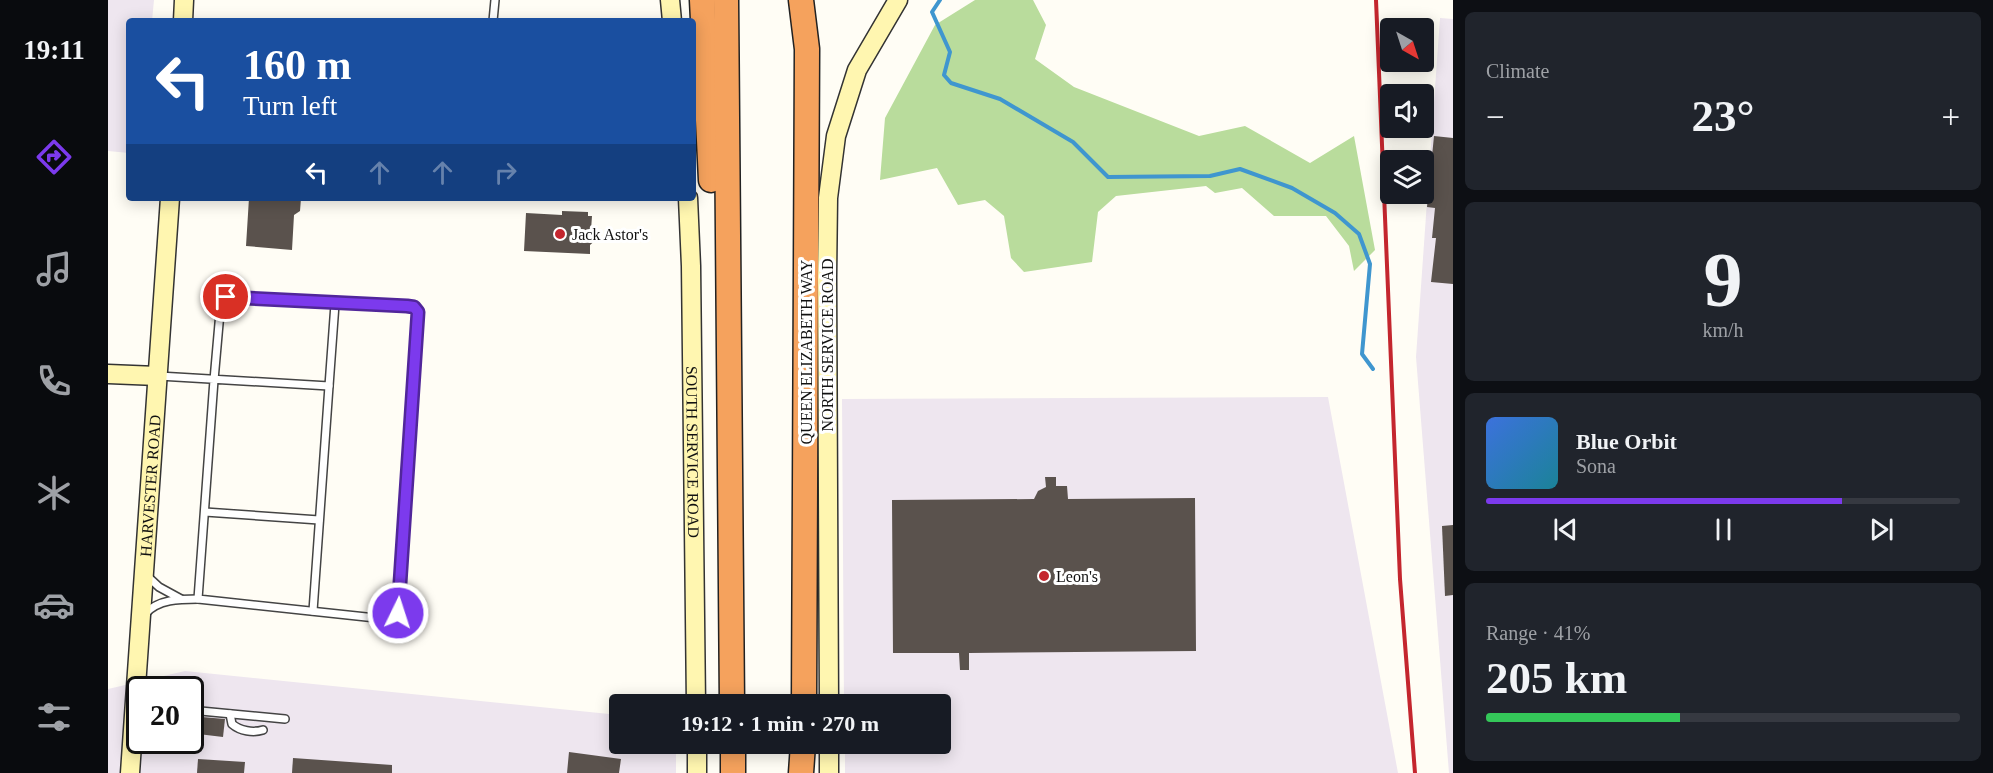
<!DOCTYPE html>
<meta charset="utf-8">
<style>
:root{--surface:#171b24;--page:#20242c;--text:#f1f3f6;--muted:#9ea1a6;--line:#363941;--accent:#7c3aed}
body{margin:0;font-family:Georgia,serif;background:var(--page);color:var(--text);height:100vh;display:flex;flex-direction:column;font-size:22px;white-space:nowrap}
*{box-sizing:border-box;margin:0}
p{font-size:20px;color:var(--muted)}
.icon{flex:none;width:33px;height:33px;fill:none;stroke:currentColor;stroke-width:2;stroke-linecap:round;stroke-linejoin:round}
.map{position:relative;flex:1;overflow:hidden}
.panel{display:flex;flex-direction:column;gap:12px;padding:12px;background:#0d0f14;width:540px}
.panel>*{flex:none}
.hud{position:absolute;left:18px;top:18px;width:570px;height:183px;border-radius:6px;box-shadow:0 3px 15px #0003;background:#1a4fa0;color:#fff;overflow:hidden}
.needle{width:39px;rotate:141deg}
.tools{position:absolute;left:1272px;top:18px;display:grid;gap:12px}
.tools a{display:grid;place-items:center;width:54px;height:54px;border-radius:6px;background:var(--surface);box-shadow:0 3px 15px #0003;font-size:30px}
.speed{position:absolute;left:18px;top:676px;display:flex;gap:12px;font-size:30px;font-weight:700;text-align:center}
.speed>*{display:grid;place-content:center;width:78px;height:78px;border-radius:50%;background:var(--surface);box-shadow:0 3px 15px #0003;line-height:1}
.speed .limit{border:3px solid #111;border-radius:9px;background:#fff;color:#111}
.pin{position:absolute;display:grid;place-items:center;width:51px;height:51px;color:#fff;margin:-26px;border:3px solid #fff;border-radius:50%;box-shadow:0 2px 6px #0007}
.me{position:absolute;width:66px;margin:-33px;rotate:4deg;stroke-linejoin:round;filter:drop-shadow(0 0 4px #0008)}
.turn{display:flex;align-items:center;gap:21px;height:126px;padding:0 18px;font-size:27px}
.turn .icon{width:78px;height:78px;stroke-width:2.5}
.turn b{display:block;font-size:42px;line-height:51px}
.lanes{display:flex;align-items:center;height:57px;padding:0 18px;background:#0003;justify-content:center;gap:30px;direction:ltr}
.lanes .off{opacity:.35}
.big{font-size:45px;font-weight:600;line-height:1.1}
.panel .card{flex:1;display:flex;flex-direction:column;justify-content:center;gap:9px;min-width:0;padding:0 21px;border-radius:9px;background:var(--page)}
.panel .dial{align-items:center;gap:0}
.dial b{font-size:78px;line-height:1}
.song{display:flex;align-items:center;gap:18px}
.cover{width:72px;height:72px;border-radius:9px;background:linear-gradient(135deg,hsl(220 70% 55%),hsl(190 70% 35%))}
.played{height:6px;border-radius:3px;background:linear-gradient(90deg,var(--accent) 75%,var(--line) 75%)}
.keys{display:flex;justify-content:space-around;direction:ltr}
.heat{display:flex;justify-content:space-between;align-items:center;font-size:33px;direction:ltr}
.charge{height:9px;border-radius:4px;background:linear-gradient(90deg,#34c759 41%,var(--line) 0)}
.trip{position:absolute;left:501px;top:694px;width:342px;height:60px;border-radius:6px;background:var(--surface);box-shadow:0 3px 15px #0003;font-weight:600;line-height:60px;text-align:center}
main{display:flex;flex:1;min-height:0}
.dock{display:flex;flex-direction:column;width:108px;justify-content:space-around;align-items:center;background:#090b0e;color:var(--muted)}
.dock .icon{width:42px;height:42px}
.dock .on{color:var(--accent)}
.dock b{font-size:27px;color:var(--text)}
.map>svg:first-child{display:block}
</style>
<main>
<nav class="dock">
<b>19:11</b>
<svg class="icon on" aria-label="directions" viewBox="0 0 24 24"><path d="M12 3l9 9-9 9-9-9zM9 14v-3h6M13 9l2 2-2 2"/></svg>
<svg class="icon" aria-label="music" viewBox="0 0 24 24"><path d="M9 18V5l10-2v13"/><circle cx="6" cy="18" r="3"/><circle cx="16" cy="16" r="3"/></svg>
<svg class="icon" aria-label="phone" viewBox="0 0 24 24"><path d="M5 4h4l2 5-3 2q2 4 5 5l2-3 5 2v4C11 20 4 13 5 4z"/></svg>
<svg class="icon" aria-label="climate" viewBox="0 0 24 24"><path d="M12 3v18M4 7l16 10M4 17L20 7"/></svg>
<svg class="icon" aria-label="car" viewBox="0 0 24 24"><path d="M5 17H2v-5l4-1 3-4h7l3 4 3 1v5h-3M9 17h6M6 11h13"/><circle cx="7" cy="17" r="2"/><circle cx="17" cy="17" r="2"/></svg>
<svg class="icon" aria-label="filters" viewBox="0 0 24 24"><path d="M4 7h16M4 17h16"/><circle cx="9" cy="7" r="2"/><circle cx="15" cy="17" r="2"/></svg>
</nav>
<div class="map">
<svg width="1345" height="773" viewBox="0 0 1345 773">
<rect width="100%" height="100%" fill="#fffdf5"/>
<g fill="#eee6ef" fill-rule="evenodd">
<polygon points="0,0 46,0 44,21 21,21 21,153 0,151"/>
<polygon points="1332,18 1345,19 1345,773 1341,773 1308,357"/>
<polygon points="1220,397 1290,773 737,773 737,744 832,744 832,705 736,705 734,399"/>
<path d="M77,671L511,715L512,744H568V773H0V689ZM32,690H82V741H32Z"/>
</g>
<polygon fill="#b9dc9c" points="867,0 925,0 938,25 927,59 966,87 1091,136 1137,126 1202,163 1246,136 1267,250 1246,271 1241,246 1218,216 1166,216 1134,188 1107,193 1098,186 1008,196 990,212 984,262 916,272 903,258 896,216 877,200 850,205 829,168 772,180 777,118 827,25"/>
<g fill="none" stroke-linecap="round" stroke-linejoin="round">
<polyline stroke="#3f96cf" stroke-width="4" points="832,0 824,12 842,52 836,75 843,83 892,99 965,142 1000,177 1102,176 1132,169 1184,188 1227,213 1251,234 1262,264 1254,354 1265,369"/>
</g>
<g fill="#5a524d">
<polygon points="1326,136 1345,138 1345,284 1323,282 1328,238 1324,238 1327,208 1319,207"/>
<polygon points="141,198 193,198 192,211 186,215 184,250 138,246"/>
<polygon points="454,211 480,212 480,216 484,216 483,230 490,238 482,245 482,254 416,251 418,213 454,215"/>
<polygon points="937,477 948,477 948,486 959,486 960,499 1087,498 1088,651 861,653 861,670 852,670 851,653 785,653 784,500 926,499 930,491 938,487"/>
<polygon points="1345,525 1345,595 1337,596 1334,526"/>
<polygon points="82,716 117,719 115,737 82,733"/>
<polygon points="461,752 513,759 511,773 459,773"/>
<polygon points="185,758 284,765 284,773 184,773"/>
<polygon points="90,759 137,762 136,773 89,773"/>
</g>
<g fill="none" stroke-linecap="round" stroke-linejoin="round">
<defs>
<g id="lane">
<polyline points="385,21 387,0"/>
<polyline points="51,376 221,386 227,304 118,297 113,301 106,380 90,599 277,619 285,617 290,613 310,312 306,307 299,306 227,304"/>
<polyline points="97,512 211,520"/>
<polyline points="38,575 51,587 73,599"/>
<polyline points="205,611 221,386"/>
<path d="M37,614C50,599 72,599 90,599"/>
<polyline points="82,710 177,719"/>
<path d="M122,714L124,724C132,731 145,733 155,730"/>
</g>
<g id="secondary">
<polyline points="562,0 564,21"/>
<polyline points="75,21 76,0"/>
<path id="s1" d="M580,198L583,266L588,705"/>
<polyline points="0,374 49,376"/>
<polyline points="721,705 719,278 720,198 728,136 749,70 790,0"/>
<polyline points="589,744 589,773"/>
<polyline points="721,744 721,773"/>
<path id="s2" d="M22,773L62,198"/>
</g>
<g id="highway">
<polyline points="594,0 603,180"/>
<polyline points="618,0 624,705"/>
<polyline points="693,0 699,49 696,705"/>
<polyline points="625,744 625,773"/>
<polyline points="693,773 695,744"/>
</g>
</defs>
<use href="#lane" stroke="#444" stroke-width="10"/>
<use href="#secondary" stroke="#333" stroke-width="21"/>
<use href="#highway" stroke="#222" stroke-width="27"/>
<use href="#lane" stroke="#fff" stroke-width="7"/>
<use href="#secondary" stroke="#fff6b0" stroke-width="18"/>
<use href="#highway" stroke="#f5a25d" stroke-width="24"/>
<polyline stroke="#c4262e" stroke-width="4" points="1268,0 1292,579 1307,773"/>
</g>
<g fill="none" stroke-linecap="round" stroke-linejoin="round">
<defs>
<polyline id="route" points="118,297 299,306 306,307 310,312 290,613"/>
</defs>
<use href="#route" stroke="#51269a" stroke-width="15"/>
<use href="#route" stroke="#7c3aed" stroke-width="10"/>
</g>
<g fill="#c4262e" stroke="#fff" stroke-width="2">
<circle cx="452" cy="234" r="6"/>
<circle cx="936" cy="576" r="6"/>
</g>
<g text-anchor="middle" stroke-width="6" stroke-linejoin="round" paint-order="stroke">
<g font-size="16" fill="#111" stroke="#fff" text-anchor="start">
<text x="464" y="240">Jack Astor's</text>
<text x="948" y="582">Leon's</text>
</g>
<g font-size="16" fill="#111" stroke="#fff">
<text transform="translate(719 345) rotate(-90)" y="6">NORTH SERVICE ROAD</text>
<text transform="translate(698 352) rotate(-90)" y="6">QUEEN ELIZABETH WAY</text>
<text dy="6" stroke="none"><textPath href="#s1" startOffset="254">SOUTH SERVICE ROAD</textPath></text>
<text dy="6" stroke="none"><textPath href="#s2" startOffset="288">HARVESTER ROAD</textPath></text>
</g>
</g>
</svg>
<div class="tools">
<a><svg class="needle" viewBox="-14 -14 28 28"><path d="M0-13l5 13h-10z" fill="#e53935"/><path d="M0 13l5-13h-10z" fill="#9ea1a6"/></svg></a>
<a><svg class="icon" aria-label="sound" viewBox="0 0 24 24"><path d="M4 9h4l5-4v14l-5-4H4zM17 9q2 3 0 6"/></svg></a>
<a><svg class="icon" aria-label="layers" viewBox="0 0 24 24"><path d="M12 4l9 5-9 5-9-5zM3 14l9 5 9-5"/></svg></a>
</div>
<div class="speed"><div class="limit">20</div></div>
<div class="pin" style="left:118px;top:297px;background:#d93025"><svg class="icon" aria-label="arrive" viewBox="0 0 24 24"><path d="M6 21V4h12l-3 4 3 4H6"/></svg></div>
<svg class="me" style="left:290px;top:613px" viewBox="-20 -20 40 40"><circle r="17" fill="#7c3aed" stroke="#fff" stroke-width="3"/><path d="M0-11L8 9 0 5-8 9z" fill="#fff"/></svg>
<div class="trip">19:12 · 1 min · 270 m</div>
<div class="hud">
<div class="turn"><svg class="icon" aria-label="left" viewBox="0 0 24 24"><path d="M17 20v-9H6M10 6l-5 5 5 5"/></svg><div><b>160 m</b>Turn left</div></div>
<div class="lanes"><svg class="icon" aria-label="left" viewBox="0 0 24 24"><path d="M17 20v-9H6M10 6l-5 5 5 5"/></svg><svg class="icon off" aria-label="ahead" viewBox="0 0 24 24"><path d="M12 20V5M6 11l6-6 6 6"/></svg><svg class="icon off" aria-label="ahead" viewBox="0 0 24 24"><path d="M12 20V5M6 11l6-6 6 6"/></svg><svg class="icon off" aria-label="right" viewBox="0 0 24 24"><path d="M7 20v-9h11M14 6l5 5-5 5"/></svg></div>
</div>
</div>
<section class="panel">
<div class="card"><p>Climate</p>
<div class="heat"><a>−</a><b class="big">23°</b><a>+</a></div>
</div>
<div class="card dial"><b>9</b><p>km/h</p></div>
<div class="card">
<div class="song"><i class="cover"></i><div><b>Blue Orbit</b><p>Sona</p></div></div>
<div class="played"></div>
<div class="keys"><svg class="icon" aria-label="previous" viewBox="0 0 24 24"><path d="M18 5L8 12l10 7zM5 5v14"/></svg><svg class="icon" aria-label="pause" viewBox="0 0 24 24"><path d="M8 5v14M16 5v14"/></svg><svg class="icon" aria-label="next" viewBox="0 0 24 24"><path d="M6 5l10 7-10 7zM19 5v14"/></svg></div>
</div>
<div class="card"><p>Range · 41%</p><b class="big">205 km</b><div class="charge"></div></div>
</section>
</main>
